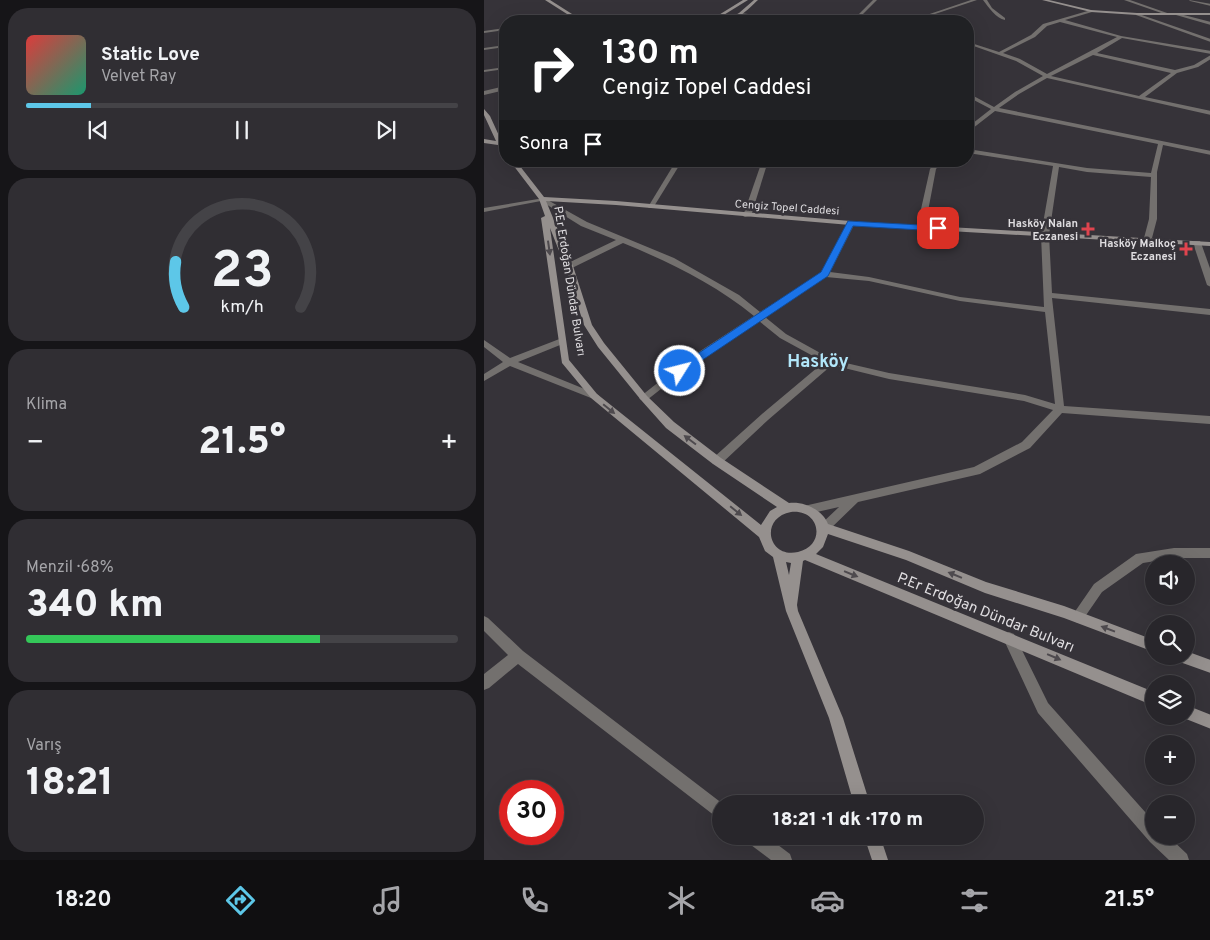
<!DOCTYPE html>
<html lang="tr">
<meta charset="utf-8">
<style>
:root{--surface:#28262b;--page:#302e33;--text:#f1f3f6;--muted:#a5a5a9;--line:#444347;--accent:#5dc7e8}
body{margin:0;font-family:Overpass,sans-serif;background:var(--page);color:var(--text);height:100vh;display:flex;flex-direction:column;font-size:19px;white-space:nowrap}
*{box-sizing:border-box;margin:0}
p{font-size:16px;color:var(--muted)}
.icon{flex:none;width:28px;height:28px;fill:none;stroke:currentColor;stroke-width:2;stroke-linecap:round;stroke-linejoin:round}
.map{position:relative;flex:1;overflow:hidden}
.details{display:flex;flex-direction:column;gap:8px;padding:8px;background:#161518;width:484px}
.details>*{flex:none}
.banner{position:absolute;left:15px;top:15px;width:475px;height:152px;border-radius:20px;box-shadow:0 5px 20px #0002,0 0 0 1px var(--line);background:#202124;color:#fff;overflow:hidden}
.tools{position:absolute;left:661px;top:555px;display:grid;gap:10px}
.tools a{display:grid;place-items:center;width:50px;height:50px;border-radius:50%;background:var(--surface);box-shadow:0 5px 20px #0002,0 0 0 1px var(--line);font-size:25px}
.speed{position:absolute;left:15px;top:780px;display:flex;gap:10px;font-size:25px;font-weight:700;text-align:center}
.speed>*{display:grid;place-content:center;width:65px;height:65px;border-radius:50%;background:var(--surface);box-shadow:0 5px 20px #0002,0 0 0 1px var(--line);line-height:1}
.speed .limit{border:8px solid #d22;background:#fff;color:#111}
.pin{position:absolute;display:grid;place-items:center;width:42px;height:42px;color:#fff;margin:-21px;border-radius:10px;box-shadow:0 2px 8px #0006}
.me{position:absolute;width:55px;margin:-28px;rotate:54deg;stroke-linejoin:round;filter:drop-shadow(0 0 4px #0008)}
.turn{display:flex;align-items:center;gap:18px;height:105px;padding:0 20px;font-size:22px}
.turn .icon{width:65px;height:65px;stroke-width:2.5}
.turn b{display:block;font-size:35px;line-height:42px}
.then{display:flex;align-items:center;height:48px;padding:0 20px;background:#0003;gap:10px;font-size:19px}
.big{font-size:38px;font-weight:800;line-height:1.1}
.details .widget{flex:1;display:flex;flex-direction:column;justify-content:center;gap:8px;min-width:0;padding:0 18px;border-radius:20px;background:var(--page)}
.details .dial{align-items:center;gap:0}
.dial svg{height:130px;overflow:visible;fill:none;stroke:var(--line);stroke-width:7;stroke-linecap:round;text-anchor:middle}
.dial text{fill:var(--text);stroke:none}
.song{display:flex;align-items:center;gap:15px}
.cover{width:60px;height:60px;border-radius:8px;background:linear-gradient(135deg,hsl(0 70% 55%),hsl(160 70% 35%))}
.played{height:5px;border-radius:2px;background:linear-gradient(90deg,var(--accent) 15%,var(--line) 15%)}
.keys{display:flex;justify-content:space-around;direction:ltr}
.heat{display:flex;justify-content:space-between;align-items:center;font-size:28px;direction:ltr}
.charge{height:8px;border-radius:4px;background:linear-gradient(90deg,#34c759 68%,var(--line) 0)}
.trip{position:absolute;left:228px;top:795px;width:272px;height:50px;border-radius:25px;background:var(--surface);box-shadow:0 5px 20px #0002,0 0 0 1px var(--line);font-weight:800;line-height:50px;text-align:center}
.dock{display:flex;height:80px;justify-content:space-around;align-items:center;background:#100f11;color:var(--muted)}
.dock .icon{width:35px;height:35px}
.dock .selected{color:var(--accent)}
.dock b{font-size:22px;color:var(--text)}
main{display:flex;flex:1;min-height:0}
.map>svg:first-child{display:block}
</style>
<main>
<section class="details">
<div class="widget">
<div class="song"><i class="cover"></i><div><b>Static Love</b><p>Velvet Ray</p></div></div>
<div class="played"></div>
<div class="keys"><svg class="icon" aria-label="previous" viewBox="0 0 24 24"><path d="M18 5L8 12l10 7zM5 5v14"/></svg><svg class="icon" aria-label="pause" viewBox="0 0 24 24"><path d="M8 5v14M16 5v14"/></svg><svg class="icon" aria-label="next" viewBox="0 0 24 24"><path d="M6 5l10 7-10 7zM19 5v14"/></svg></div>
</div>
<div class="widget dial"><svg viewBox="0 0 100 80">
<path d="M14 69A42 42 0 1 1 86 69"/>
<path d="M14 69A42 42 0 0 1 9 41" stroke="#5dc7e8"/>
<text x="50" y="56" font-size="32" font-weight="700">23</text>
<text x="50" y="72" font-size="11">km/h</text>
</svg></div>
<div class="widget"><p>Klima</p>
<div class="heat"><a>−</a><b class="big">21.5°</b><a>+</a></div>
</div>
<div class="widget"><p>Menzil · 68%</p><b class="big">340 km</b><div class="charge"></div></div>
<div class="widget"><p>Varış</p><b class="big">18:21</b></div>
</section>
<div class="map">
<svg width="727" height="860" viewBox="0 0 727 860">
<rect width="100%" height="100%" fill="#363339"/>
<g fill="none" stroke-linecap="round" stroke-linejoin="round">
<path fill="#73706e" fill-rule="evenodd" d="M499,0H503L508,8L521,18V20C512,18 505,8 499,0Z"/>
<g fill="#73706e" fill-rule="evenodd">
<polygon points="389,0 393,0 376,17 394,21 374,19 368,21"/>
<polygon points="487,0 493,0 430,21 425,21"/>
<polygon points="640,0 646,0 686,14 683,15"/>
<polygon points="705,0 727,4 727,6 706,1"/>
<path d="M607,10L608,12L581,20L637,36L727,51V54L638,38L613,53L691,70L710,65L727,55V59L714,67L693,73L661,97L727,111V115L563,78L535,94L515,108L727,151V155L679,145L673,172V219L668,238L664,240L660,238L665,219L667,177L603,172L575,167L565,235L568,293L727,309V315L568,298L580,406L727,416V424L578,413L546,448L496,474L374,502L344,531L340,533L336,531L334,528L336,525L355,507L324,514L320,512L318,509L320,506L490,467L538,442L569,410L540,401L405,379L348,365L284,420L237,464H229L228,461L229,458L278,414L340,362L296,338L275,321L210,363L163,400H157L155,398L157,396L204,359L270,316C231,284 185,262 139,243L88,268H82V264L132,240L97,226L57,201L0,212V208L60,198L103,222L190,258L255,295L276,312L338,273L363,223L367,221L371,223L346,272L385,277L476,297L560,307L557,235L569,166L484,153V149L603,168L667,173L674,144L511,111L484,132V127L507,109L484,97V93L510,107L531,92L559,76L532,61L484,44V42L515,52L547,35L559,24ZM576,22L633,37L563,74L536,59L519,53L551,37L563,26ZM609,55L687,73L655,96L567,76ZM342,277L385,281L476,301L561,312L571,404L541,395L405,373L349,360L302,334L281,317Z"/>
<polygon points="256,13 310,20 312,21 302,21 255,15"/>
<polygon points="652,13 727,39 727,42 652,15"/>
<polygon points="692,13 727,22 727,25 692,15"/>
<polygon points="94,18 93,20 73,21 75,20"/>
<polygon points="21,28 21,30 0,33 0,31"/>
<polygon points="21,45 21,47 0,50 0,48"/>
<polygon points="21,67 21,69 0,72 0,70"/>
<polygon points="21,86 21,90 0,95 0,91"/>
<polygon points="192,161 198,161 169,208 165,208 164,207"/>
<polygon points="278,161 284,161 267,216 261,217 259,216"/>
<polygon points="452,161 459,161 452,169 441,227 437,229 433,227 446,169"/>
<polygon points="710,241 716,241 717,243 727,271 727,287 723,285 709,243"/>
<polygon points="78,338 82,341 81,343 34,362 113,394 115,396 113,398 107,398 26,366 0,381 0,374 19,362 0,347 0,340 26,358"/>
<polygon points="690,548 727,548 727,558 690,558 659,563 618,592 598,621 594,623 590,621 588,617 590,613 610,584 652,554"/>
<polygon points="0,616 4,618 39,651 239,804 236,804 236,819 231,816 34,664 5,688 0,690 0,674 24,655 0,631"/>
<polygon points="525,632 530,634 564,703 670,822 670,836 684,836 703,854 705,860 685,860 666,842 554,713 519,638 520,634"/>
<polygon points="261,836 282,836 306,854 308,860 287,860 263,842"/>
</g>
<g fill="#95908e" fill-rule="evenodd">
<polygon points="61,0 66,0 99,21 94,21"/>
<polygon points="259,0 264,0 230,21 225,21"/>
<path d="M270,0H274C265,8 254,21 241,21L255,13Z"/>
<polygon points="558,0 565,0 607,10 653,13 727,13 727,15 653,15 607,12"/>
<polygon points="0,109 6,116 17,140 21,138 21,142 19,143 21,148 21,154 19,153 14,145 0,143 0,139 12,141 0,115"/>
<path d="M26,161H32L60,197L132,201L378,222L727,242V246L378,226L132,205L62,201L89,266L108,325L120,343L163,396L190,422L237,458L305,503C320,501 339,510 344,524L425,551L502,582L580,606L670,640V652L580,618L501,593L422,560L344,534L339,547L332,554L670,692V706L321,560L319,561L313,605L314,611L359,718L386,804H370L345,718L302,611L289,557L281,551L275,537L107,398L78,363L57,218L61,216L55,199ZM66,228L81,266L100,325L114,347L157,400L182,428L229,464L293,507L286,511L277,525L113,394L85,360ZM307,512C337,509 342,546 314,552C284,559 275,518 307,512ZM302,562L307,563L305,575Z"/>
<polygon points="702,651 727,660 727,673 693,661 692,656 702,656"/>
<polygon points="702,705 727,715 727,729 697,717 702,716"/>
<polygon points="380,836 396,836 404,860 388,860"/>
</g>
</g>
<defs><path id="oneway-solid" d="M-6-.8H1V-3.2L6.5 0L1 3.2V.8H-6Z" transform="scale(1.25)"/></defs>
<g fill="#4e4a4e">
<use href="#oneway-solid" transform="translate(65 248) rotate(82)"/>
<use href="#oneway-solid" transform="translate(125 409) rotate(39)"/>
<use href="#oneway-solid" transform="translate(206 440) rotate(-143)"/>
<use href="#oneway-solid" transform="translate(252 511) rotate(39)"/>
<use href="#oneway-solid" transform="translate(367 574) rotate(22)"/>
<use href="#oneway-solid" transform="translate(471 575) rotate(-158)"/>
<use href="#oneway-solid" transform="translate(624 629) rotate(-159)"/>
<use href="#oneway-solid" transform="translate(570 657) rotate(23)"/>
</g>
<polygon fill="#1a73e8" stroke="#114b97" points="364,221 454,226 459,228 454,231 369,226 344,276 199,373 192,373 190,371 192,368 337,272"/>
<g fill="#e0444e" stroke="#363339" stroke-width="2">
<path d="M601.5 221.5h5v5h5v5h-5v5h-5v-5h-5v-5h5z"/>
<path d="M699.5 241.5h5v5h5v5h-5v5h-5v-5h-5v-5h5z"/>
</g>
<g text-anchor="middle" stroke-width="5" stroke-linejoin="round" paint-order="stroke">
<g font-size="11" fill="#dfdde0" stroke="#363339">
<text transform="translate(303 207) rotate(4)" y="4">Cengiz Topel Caddesi</text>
</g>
<g font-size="11" font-weight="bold" fill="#dfdde0" stroke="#363339" text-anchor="end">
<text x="594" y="227">Hasköy Nalan<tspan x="594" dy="13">Eczanesi</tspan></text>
<text x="692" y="247">Hasköy Malkoç<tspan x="692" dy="13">Eczanesi</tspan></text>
</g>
<g font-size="12" fill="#dfdde0" stroke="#363339">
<text transform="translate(86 281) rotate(81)" y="4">P.Er Erdoğan Dündar Bulvarı</text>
</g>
<g font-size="15" fill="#dfdde0" stroke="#363339">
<text transform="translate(502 612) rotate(22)" y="5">P.Er Erdoğan Dündar Bulvarı</text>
</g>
<g font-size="18" font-weight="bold" fill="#b2e7fa" stroke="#363339">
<text x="334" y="367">Hasköy</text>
</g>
</g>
</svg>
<div class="tools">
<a><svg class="icon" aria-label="sound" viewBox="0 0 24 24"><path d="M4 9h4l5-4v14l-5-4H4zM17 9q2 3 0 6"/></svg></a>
<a><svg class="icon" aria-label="search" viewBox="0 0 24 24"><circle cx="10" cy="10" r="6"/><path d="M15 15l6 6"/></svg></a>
<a><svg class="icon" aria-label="layers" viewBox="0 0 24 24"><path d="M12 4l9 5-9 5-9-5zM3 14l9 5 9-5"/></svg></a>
<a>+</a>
<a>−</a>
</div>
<div class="speed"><div class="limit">30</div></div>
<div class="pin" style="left:454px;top:228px;background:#d93025"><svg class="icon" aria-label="arrive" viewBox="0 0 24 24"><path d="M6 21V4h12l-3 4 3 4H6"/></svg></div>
<svg class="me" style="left:196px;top:371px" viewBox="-20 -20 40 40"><circle r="17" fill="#1a73e8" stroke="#fff" stroke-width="3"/><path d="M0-11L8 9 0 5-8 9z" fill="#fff"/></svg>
<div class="trip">18:21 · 1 dk · 170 m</div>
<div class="banner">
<div class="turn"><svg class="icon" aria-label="right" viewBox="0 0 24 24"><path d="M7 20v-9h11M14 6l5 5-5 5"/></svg><div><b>130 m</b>Cengiz Topel Caddesi</div></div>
<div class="then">Sonra<svg class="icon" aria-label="arrive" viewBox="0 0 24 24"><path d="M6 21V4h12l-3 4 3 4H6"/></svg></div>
</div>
</div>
</main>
<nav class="dock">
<b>18:20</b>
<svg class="icon selected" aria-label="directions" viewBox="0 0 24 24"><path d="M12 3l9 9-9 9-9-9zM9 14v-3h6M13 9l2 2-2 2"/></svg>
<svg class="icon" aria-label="music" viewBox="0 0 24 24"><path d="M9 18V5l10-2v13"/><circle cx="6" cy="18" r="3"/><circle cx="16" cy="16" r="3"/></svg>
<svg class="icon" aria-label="phone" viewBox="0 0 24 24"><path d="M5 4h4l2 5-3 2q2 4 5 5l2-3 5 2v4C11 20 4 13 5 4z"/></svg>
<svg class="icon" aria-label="climate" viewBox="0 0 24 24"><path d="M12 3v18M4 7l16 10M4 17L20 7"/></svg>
<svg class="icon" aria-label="car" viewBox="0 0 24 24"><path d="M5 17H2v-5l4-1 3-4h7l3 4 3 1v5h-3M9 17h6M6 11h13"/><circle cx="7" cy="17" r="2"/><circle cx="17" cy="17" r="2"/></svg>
<svg class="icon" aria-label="filters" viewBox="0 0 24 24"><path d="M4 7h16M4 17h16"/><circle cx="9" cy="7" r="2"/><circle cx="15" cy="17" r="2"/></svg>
<b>21.5°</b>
</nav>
